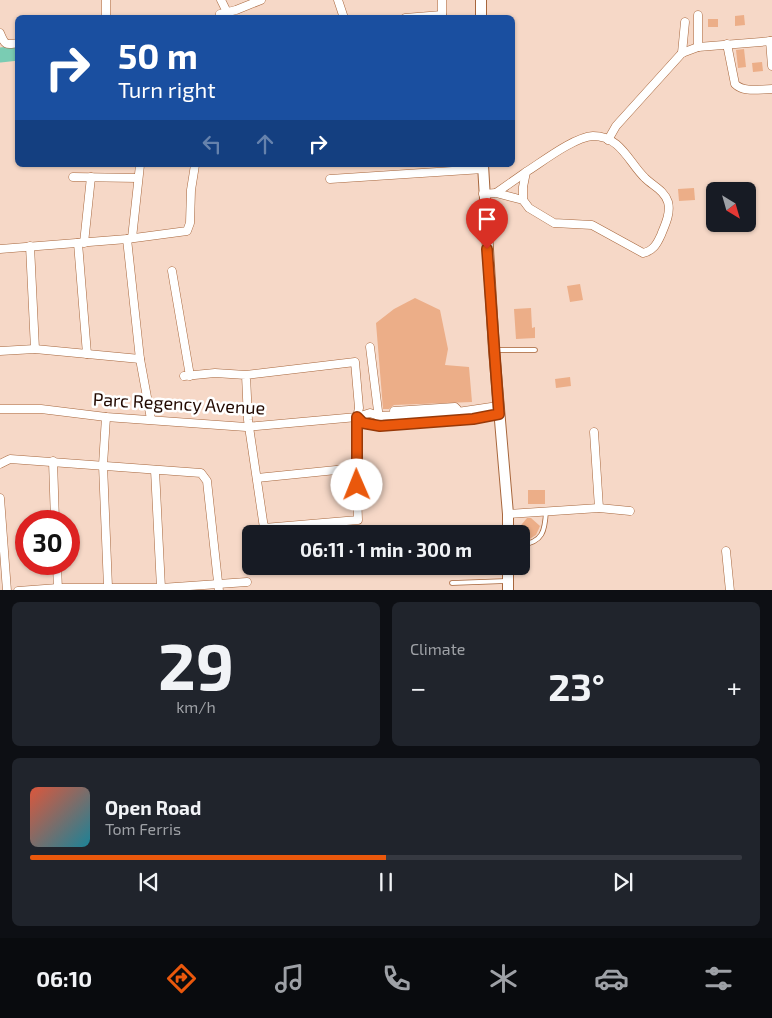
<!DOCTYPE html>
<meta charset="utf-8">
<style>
:root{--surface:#171b24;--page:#20242c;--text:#f1f3f6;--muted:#9ea1a6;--line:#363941;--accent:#ea580c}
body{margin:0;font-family:"Exo 2",sans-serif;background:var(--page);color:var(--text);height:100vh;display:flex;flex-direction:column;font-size:19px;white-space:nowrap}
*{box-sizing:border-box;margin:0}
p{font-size:16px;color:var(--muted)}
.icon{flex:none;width:28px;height:28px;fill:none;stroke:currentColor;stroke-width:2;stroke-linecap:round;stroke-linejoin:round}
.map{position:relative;height:590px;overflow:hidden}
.side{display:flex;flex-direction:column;gap:12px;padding:12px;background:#0d0f14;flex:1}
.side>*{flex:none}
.guide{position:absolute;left:15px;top:15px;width:500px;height:152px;border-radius:8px;box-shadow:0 1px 4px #0004;background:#1a4fa0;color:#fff;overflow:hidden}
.needle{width:32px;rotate:143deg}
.buttons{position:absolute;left:706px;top:182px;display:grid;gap:10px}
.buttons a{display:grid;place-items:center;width:50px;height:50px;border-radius:8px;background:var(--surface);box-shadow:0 1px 4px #0004;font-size:25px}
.speed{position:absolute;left:15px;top:510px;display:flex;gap:10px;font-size:25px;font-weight:700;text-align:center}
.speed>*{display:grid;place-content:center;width:65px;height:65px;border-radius:50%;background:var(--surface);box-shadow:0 1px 4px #0004;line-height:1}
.speed .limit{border:8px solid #d22;background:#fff;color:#111}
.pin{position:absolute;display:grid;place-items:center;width:42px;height:42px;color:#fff;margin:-51px -21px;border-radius:50% 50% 50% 0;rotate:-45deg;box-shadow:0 0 5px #0007}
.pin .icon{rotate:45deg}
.me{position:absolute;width:55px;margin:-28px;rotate:359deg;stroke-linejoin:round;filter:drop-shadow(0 0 4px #0008)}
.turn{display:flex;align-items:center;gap:18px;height:105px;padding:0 20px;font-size:22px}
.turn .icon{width:65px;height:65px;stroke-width:2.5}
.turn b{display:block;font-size:35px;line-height:42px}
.lanes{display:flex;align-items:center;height:48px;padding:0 20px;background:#0003;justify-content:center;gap:25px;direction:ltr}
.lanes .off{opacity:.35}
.big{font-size:38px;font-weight:700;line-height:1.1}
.side .card{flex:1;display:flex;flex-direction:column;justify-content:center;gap:8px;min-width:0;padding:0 18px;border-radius:8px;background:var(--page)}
.side .dial{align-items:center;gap:0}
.dial b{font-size:65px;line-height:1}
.song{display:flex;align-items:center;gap:15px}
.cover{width:60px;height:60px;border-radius:8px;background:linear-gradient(135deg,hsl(10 70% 55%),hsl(190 70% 35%))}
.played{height:5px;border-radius:2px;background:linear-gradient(90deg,var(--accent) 50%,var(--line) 50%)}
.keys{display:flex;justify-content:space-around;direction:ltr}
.heat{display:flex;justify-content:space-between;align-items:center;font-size:28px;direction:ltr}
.side .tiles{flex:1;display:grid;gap:12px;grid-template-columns:1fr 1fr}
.card:last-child{grid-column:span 2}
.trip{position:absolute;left:242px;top:525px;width:288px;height:50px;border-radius:8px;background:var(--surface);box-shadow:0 1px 4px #0004;font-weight:700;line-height:50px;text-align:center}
.tab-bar{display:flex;height:80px;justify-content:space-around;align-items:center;background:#090b0e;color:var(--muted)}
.tab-bar .icon{width:35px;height:35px}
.tab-bar .current{color:var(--accent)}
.tab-bar b{font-size:22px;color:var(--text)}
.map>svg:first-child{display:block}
</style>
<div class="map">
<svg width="772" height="591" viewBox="0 0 772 591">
<rect width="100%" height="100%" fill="#f6d8c7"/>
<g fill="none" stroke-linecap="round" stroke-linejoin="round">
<polyline stroke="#7accb3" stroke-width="15" points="0,55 18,53"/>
</g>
<g fill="#ecae88">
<polygon points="744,15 745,25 735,26 735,16"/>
<rect x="708" y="19" width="10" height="8"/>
<polygon points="744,49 746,67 738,68 736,50"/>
<polygon points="762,62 763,71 753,72 752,63"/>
<polygon points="694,188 695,200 679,201 678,189"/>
<polygon points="580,284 583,300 570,302 567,286"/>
<polygon points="415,298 440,310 448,349 445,365 469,367 472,402 394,405 389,409 383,409 376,323 394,309"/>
<polygon points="531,308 532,328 535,327 535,338 516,339 514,309"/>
<polygon points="570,377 571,386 556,388 555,379"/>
<rect x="528" y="490" width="17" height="14"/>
<polygon points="527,518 531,518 540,526 536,535 528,540 517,530"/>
</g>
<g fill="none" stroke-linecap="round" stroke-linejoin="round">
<defs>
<g id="service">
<polyline points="496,350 535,350"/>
<path d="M521,545C543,542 545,531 546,511"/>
<polyline points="452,583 506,581"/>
</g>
<g id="minor">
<polyline points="221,0 227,12"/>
<polyline points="338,0 344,18"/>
<polyline points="442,0 442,18"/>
<polyline points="220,14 236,10 261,0"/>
<polyline points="106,18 106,0"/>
<polyline points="405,18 442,15"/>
<path d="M0,33C5,45 5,45 18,43"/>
<polyline points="770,41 772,66"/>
<path d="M727,44L735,84C744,93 760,89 772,89"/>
<polyline points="698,47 698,15"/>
<polyline points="682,53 685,22"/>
<polyline points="608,140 616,126 682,53 698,47 772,41"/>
<polyline points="73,177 138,178"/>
<polyline points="330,179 483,169"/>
<polyline points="496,193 526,172"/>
<path d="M483,194L496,193L523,200L529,208L554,223L592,225L643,253C653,251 657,244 661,235C665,225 671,213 668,202C664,190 653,186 645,178C629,163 621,136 593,136C574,137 542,162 526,172L523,187V200"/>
<polyline points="132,238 140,165"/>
<polyline points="127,239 140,359 151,419"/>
<polyline points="78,243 87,354"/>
<polyline points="84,243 91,177"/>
<polyline points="30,246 35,349"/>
<polyline points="0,249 127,239 187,231 190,223 191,190 195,165"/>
<polyline points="172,271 190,376"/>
<polyline points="370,347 379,419"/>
<polyline points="0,351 35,349 140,359"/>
<polyline points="184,376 215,373 246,375 355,362 359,408 357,417 356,468 358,520 264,528 248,420 246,375"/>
<polyline points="0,409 41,409 106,417 246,427 357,417 370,413 379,416 451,413 498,406"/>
<polyline points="394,411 455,407 457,409 458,415"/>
<polyline points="106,417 103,465 108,587"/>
<polyline points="357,417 363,423 380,426 473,419 499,414"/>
<polyline points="594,432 599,508"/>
<polyline points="53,461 55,521"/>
<polyline points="0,464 10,459 201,473 207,481 219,591"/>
<polyline points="155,470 161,588"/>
<polyline points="257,478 356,468"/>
<polyline points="0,498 7,591"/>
<polyline points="508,514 599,508 630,511"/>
<polyline points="726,551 730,591"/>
<polyline points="57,564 58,591"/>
<polyline points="18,591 58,588 161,588 247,582"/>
</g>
<g id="secondary">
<polyline points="481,0 481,18"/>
<polyline points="483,165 494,350 508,514 508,534"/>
<polyline points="508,566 508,591"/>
</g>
</defs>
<use href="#service" stroke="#a7663c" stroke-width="5.5"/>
<use href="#minor" stroke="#a7663c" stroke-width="9"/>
<use href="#secondary" stroke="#a7663c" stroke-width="12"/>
<use href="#service" stroke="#fff" stroke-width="4"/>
<use href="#minor" stroke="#fff" stroke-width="8"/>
<use href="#secondary" stroke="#fff" stroke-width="10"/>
</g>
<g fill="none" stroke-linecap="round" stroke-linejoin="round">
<defs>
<polyline id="route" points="357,485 357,417 363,423 380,426 473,419 499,414 487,249"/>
</defs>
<use href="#route" stroke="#983908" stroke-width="12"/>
<use href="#route" stroke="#ea580c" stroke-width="9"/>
</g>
<g text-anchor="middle" stroke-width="5" stroke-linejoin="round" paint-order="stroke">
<g font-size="18" fill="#220900" stroke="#fff">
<text transform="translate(179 404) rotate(3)" y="6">Parc Regency Avenue</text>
</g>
</g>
</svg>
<div class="buttons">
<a><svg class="needle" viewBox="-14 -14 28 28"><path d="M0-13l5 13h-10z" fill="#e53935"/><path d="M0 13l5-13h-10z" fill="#9ea1a6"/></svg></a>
</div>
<div class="speed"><div class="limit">30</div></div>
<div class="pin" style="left:487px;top:249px;background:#d93025"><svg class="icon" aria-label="arrive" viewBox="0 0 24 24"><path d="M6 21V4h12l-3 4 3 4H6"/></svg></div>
<svg class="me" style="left:357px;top:485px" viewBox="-20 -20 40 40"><circle r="19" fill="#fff"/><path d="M0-13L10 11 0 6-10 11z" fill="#ea580c"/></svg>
<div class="trip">06:11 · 1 min · 300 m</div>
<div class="guide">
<div class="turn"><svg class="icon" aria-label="right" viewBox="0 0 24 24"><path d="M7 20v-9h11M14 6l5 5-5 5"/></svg><div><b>50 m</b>Turn right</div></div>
<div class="lanes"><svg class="icon off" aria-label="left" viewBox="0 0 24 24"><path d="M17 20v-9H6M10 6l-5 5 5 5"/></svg><svg class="icon off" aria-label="ahead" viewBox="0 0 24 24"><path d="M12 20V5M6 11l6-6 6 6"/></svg><svg class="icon" aria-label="right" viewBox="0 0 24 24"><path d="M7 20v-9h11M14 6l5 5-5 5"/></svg></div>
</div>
</div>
<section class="side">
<div class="tiles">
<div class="card dial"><b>29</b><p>km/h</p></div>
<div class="card"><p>Climate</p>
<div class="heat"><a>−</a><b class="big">23°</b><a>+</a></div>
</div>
<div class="card">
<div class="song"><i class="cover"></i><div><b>Open Road</b><p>Tom Ferris</p></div></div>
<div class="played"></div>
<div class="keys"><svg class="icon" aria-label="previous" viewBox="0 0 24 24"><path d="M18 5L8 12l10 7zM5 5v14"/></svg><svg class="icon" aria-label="pause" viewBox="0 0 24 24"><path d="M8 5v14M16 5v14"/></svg><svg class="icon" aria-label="next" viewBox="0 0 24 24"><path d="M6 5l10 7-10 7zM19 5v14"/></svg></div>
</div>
</div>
</section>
<nav class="tab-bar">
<b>06:10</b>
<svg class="icon current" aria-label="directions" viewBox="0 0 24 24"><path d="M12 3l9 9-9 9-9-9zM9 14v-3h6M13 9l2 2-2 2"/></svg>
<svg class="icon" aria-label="music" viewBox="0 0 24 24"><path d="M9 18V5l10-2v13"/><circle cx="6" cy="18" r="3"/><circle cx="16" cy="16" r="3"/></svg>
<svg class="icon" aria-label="phone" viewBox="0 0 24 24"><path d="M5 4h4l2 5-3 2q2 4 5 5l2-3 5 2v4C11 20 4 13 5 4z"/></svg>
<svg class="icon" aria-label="climate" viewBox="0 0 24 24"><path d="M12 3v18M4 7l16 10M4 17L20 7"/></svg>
<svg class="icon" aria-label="car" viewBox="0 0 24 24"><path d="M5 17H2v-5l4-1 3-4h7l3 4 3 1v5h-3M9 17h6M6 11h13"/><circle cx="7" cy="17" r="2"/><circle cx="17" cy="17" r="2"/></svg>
<svg class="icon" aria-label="filters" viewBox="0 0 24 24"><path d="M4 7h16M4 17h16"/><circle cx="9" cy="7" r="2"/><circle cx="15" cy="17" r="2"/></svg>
</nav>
